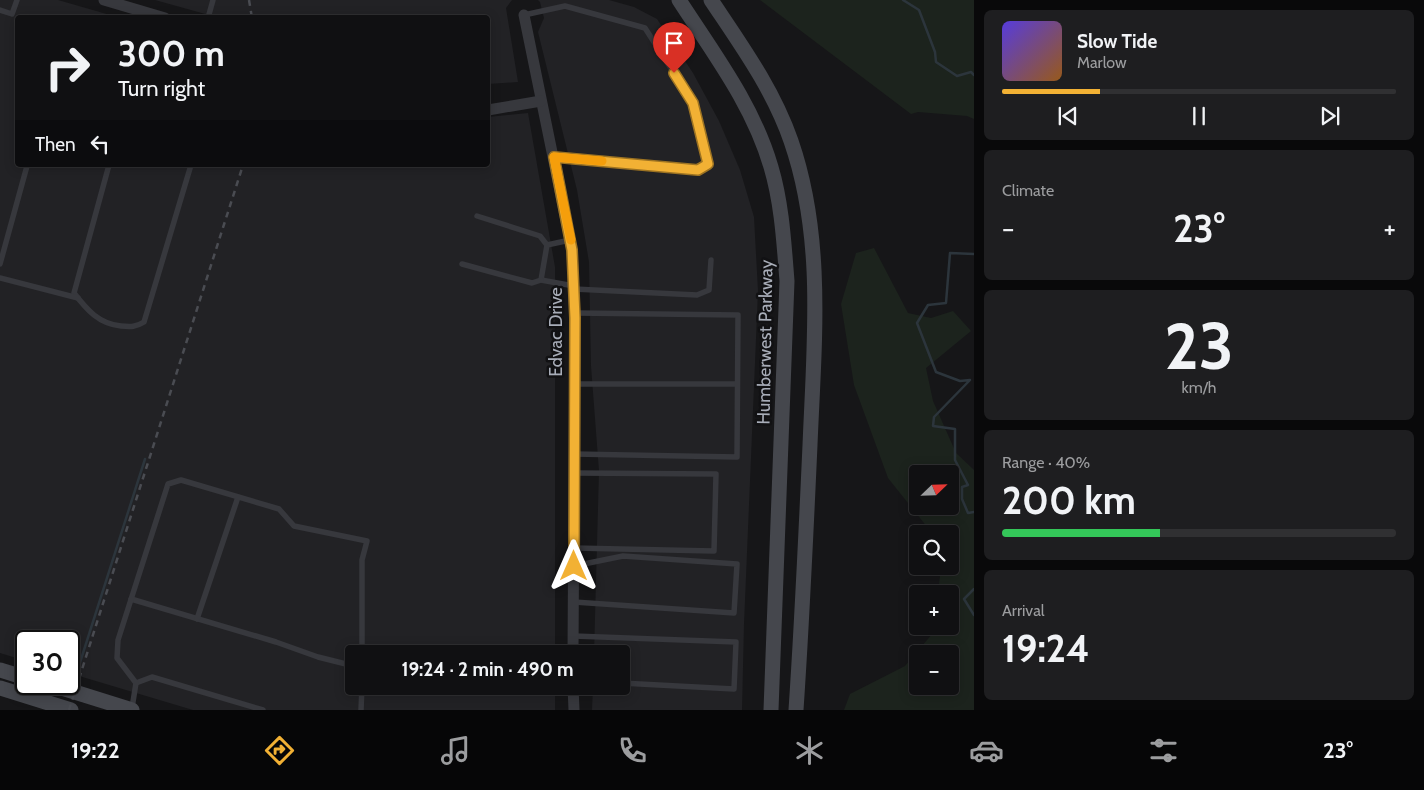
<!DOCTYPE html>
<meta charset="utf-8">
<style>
:root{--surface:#101012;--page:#1e1e20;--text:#f1f3f6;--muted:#9c9d9f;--line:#303032;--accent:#f2b134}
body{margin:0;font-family:Cabin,sans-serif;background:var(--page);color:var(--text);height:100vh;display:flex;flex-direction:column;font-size:19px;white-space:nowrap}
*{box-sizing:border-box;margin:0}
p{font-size:16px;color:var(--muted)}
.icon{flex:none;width:28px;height:28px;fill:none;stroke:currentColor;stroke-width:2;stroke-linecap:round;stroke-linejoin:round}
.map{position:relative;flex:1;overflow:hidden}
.panel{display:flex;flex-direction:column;gap:10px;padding:10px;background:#09090a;width:450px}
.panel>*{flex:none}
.banner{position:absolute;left:15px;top:15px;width:475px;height:152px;border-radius:5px;box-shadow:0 2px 12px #0003,0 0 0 1px var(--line);background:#101012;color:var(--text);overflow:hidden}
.needle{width:32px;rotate:67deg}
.fabs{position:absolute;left:909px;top:465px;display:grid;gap:10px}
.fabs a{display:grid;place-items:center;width:50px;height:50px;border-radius:5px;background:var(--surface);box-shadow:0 2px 12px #0003,0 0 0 1px var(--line);font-size:25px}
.speed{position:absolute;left:15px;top:630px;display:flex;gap:10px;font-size:25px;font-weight:700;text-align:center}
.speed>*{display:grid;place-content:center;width:65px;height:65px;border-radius:50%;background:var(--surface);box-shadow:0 2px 12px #0003,0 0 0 1px var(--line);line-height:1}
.speed .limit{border:2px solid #111;border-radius:8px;background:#fff;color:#111}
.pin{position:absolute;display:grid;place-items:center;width:42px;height:42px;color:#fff;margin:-51px -21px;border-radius:50% 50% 50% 0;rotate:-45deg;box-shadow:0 0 5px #0007}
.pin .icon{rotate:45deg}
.me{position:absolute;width:55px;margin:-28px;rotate:0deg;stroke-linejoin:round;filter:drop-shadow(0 0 4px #0008)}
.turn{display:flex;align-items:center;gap:18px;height:105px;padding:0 20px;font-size:22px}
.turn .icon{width:65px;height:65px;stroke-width:2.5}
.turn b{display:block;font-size:35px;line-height:42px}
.then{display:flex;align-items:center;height:48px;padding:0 20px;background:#0003;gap:10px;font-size:19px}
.big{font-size:38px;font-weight:800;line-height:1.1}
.panel .widget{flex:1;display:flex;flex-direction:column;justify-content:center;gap:8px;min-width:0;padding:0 18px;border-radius:8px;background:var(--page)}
.panel .dial{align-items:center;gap:0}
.dial b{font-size:65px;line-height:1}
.song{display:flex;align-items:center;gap:15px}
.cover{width:60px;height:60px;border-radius:8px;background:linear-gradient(135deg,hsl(250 70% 55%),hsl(30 70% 35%))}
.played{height:5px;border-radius:2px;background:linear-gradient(90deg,var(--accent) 25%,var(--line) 25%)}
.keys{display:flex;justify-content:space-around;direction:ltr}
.heat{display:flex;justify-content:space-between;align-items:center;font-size:28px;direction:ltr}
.charge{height:8px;border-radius:4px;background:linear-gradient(90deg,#34c759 40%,var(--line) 0)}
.trip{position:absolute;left:345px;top:645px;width:285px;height:50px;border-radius:5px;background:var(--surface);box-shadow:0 2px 12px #0003,0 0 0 1px var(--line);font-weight:800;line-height:50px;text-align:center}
.tabs{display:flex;height:80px;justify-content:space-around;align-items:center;background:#060607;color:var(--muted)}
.tabs .icon{width:35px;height:35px}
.tabs .selected{color:var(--accent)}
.tabs b{font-size:22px;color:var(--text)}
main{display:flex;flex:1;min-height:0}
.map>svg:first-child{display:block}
</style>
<main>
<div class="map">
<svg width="974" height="710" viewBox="0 0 974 710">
<rect width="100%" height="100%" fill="#161618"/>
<g fill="#222225">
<polygon points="0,0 58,0 117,17 18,18 18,165 488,165 488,117 528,113 555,267 555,654 354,654 354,686 555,686 555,710 193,710 69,673 69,641 26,641 26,661 0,653"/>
<polygon points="155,0 512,0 506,8 518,82 488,84 488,18 216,17"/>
<polygon points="538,0 609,0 634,7 657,19 693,73 719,121 740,170 754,217 758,291 744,624 742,710 592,710 593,686 621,686 621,654 594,654 599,471 591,366 589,262 577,190 538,32 544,18 540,2"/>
</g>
<g fill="#1c231d" fill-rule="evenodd">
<polygon points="760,0 974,0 974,119 967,116 918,112 911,114"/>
<path d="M874,248L908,313L931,318L953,311L971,331L926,368L933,401L956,453L974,470V710H844L850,694L905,666L933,633L934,626H950V594H938L941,566H950V534L928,528L888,478L854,385L841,304L856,253ZM918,474H950V506H918ZM918,654H950V686H918Z"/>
</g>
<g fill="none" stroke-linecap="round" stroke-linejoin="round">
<g stroke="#2c353c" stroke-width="2.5">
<polyline points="903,0 919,10 935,52 936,62 957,76 971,72 974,75"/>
<polyline points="974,254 950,253 946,303 928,305 917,323 936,372 960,381 970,380 934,417 933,426 955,429 955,460 968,485 962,487 962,499 968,513 974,512"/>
<polyline points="974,589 964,599 974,615"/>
<polyline points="76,675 145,459"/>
</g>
<g stroke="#37383d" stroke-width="5.5">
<polyline points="0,10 12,14 17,0"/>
<polyline points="524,15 565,6 645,28 693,103 708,164 697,170 554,157"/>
<polyline points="208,18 213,0"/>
<path d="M109,165L74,293C87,310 99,324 121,326C131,327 136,327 144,322L191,165"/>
<polyline points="477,216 540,236 547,245"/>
<polyline points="570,240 547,245 541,280 574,286"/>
<polyline points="0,264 27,166"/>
<polyline points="462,264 532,283 541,280"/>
<polyline points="0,278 78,298"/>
<polyline points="574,289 697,295 709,290 711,260"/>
<polyline points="575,384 737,384"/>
<polyline points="574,454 737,457 738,315 575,313"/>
<polyline points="574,548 714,551 716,474 574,473"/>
<polyline points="131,599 276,642 318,657 354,666"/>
<polyline points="574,602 734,613 737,564 623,556 574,566"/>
<polyline points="197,619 238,497"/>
<polyline points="574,636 736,642 734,689 621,683"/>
<polyline points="136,683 152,677 263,710"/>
<polyline points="132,708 136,683 117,658 118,640 168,484 181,480 279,509 294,526 367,541 362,560 362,654"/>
<polyline points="361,710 362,686"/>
</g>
<g stroke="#37383d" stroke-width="11">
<polyline points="104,0 165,18"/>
<polyline points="524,15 572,250 575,318 573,654"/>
<polyline points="488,110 541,101"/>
<polyline points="573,686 574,710"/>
</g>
<g stroke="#45474d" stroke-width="15">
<path d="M679,0C714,54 753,105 771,167C782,204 784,244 787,281L771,710"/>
<path d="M711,0C741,45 773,89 791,141C825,239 814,344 810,445C806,534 802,622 796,710"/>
<polyline points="0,670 26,678"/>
<polyline points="49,684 132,710"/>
<polyline points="0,688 71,710"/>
</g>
<g stroke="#4a4c52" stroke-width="2.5" stroke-dasharray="6 5" stroke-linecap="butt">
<polyline points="249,0 252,18"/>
<polyline points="69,710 243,165"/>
</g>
</g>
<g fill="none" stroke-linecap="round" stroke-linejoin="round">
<defs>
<polyline id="route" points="574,566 575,318 572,250 554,157 698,170 708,164 693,103 674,73"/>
</defs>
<use href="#route" stroke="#9d7322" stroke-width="12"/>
<use href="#route" stroke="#f2b134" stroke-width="9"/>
<polyline stroke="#f59e0b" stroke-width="9" points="571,240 554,157 602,161"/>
</g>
<g text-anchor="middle" stroke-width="5" stroke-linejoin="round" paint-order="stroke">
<g font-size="18" fill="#a8adb8" stroke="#111113">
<text transform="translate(556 332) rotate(-90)" y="6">Edvac Drive</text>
<text transform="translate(765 342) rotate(-89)" y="6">Humberwest Parkway</text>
</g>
</g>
</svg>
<div class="fabs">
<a><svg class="needle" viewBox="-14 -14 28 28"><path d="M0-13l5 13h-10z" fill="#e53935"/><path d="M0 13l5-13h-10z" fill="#9c9d9f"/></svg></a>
<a><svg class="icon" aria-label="search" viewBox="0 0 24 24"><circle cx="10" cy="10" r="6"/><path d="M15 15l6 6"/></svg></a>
<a>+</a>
<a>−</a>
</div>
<div class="speed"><div class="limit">30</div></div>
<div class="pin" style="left:674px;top:73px;background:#d93025"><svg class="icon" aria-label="arrive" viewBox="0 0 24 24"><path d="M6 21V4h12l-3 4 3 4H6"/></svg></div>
<svg class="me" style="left:574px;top:566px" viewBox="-20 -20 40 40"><path d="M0-17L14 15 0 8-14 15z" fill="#f2b134" stroke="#fff" stroke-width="4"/></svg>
<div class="trip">19:24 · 2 min · 490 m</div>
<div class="banner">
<div class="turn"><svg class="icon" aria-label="right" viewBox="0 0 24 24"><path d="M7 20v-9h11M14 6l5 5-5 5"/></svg><div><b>300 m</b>Turn right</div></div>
<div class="then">Then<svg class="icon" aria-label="left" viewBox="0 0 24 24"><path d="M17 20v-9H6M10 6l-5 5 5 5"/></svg></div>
</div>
</div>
<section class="panel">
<div class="widget">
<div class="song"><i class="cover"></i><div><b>Slow Tide</b><p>Marlow</p></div></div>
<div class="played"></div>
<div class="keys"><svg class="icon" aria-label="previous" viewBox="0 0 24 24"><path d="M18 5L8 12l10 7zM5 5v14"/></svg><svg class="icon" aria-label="pause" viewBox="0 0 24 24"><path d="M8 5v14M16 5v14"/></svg><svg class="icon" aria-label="next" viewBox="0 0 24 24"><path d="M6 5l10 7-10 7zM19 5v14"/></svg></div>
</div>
<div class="widget"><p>Climate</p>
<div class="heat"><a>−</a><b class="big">23°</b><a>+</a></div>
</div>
<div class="widget dial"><b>23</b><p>km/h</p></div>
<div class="widget"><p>Range · 40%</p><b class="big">200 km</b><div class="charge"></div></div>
<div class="widget"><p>Arrival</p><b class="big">19:24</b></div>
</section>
</main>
<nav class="tabs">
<b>19:22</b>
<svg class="icon selected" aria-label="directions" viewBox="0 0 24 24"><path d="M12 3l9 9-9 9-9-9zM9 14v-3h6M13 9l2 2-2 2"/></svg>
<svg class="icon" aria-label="music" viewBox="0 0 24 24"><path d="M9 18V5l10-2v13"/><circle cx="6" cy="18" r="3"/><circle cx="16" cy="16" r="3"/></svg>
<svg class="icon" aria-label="phone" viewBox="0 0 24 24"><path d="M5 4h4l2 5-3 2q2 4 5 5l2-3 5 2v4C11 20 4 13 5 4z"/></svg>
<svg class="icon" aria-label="climate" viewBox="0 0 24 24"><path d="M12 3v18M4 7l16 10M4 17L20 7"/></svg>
<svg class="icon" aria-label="car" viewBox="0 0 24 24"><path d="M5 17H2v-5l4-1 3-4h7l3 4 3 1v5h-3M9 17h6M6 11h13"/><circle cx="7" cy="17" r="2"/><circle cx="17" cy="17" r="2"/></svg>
<svg class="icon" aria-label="filters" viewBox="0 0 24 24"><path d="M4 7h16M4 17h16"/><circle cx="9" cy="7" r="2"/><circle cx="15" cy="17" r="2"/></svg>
<b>23°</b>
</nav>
